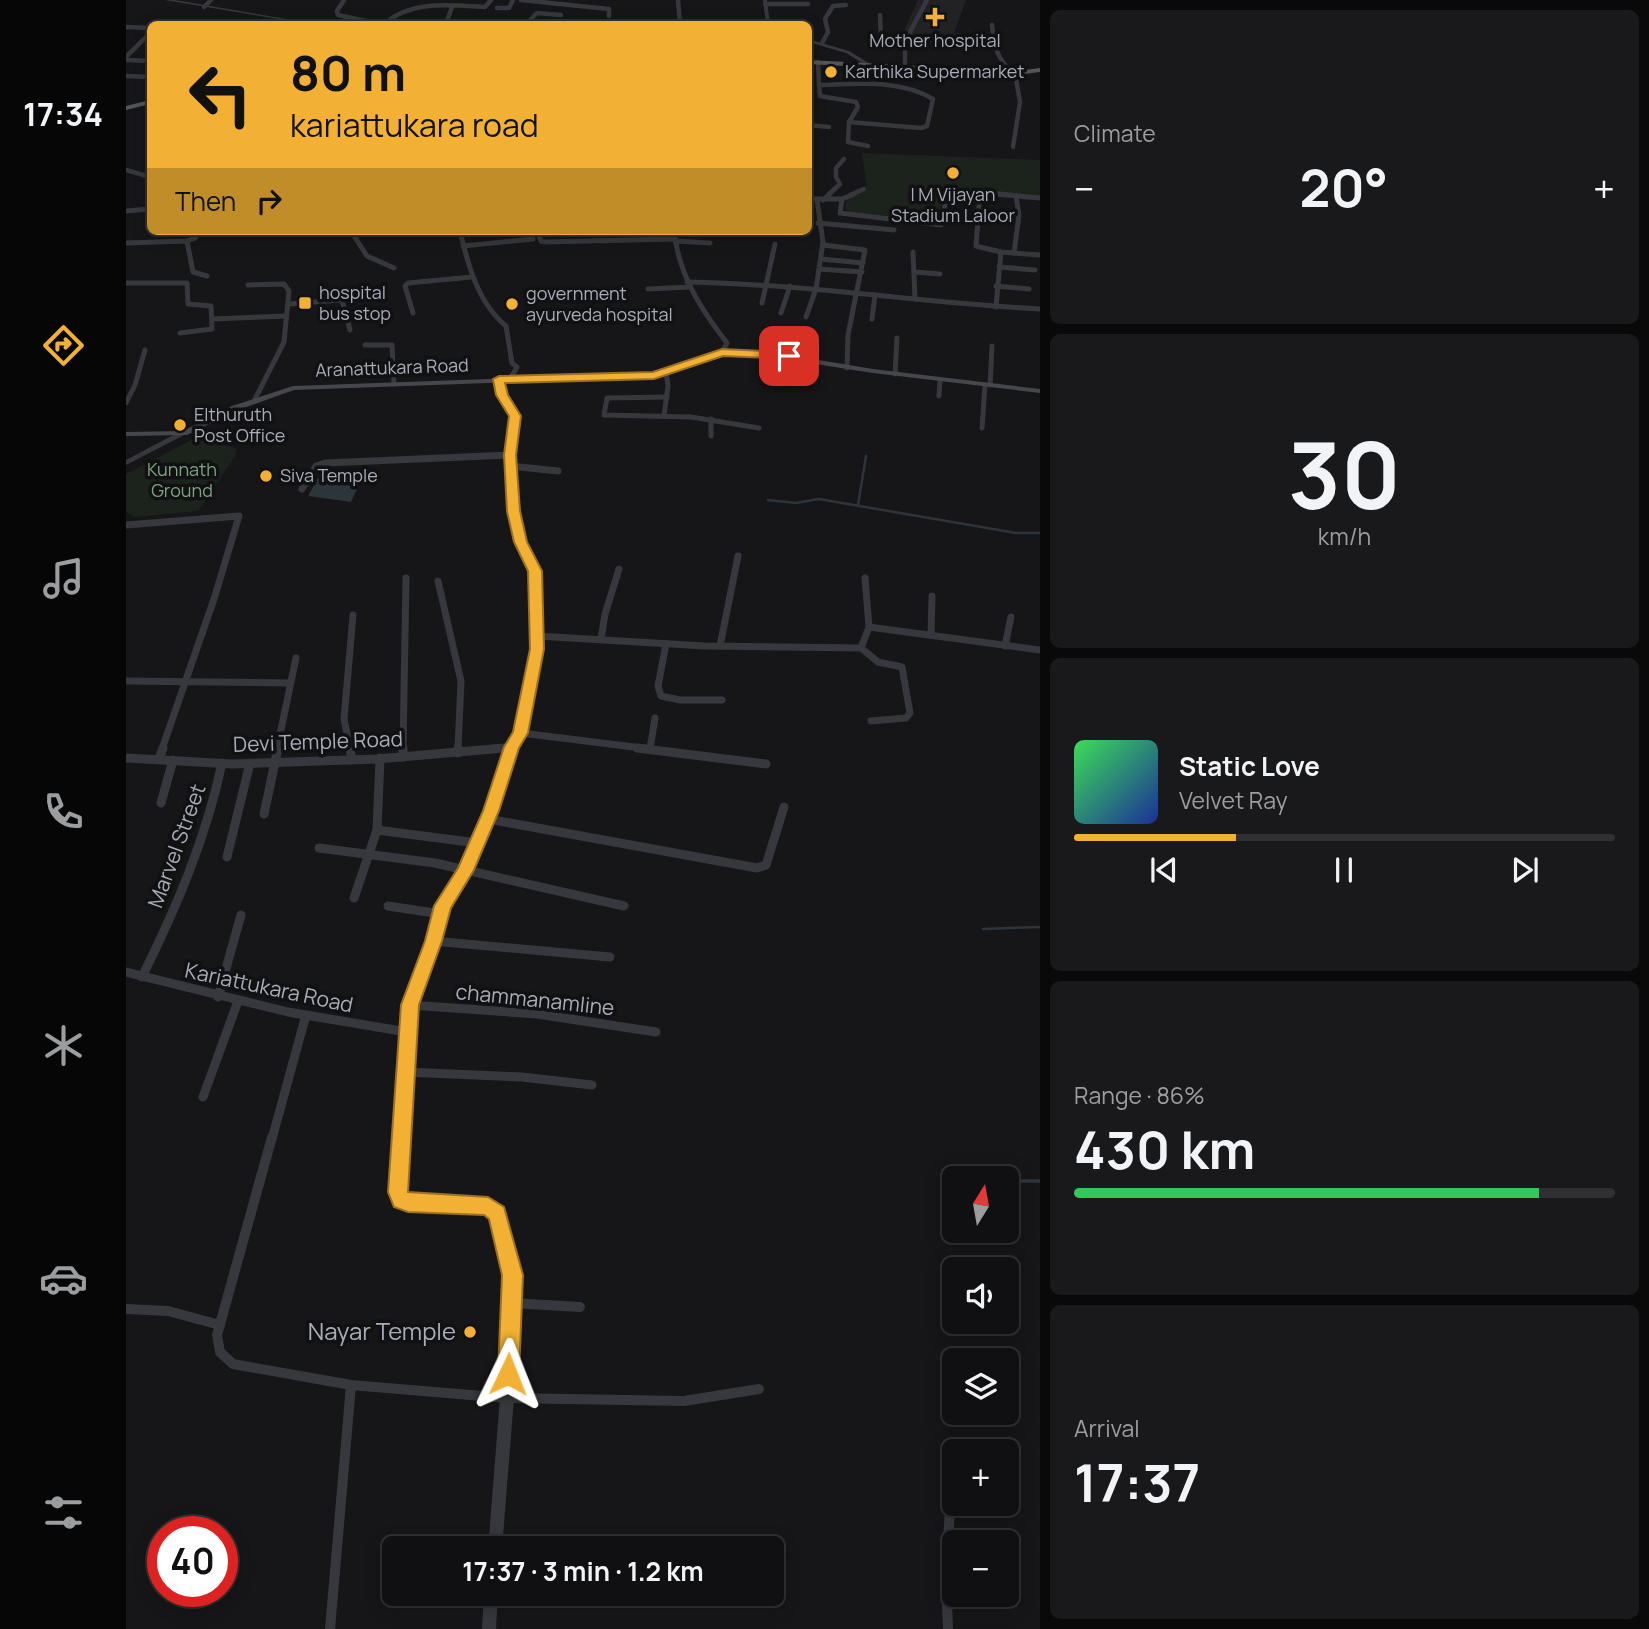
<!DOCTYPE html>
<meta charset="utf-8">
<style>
:root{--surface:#101012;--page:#19191b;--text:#f1f3f6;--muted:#9c9d9f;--line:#303032;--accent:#f2b134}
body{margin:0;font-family:Manrope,sans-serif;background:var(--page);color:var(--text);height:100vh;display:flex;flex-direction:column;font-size:26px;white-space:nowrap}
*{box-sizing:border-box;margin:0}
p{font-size:23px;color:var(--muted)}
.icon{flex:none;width:38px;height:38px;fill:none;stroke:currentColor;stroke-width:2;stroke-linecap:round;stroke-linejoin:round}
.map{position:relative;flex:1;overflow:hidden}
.panel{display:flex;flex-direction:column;gap:10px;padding:10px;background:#09090a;width:609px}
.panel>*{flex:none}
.banner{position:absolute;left:21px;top:21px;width:665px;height:214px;border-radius:10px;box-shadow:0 4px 18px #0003,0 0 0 2px var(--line);background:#f2b134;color:#111;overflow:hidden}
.needle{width:46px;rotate:11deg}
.tools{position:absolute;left:816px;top:1166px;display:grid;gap:14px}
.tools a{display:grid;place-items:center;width:77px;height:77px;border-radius:10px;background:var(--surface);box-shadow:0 4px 18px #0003,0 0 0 2px var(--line);font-size:35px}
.speed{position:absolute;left:21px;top:1516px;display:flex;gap:14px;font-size:35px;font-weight:700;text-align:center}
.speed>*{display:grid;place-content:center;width:91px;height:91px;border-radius:50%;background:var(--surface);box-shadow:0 4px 18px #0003,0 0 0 2px var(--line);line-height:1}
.speed .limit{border:10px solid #d22;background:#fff;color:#111}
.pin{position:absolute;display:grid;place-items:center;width:60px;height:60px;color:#fff;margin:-30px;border-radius:14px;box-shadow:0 4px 10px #0006}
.me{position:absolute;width:77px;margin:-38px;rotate:2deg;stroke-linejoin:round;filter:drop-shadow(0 0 5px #0008)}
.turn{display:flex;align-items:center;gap:24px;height:147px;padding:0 28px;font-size:32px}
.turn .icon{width:91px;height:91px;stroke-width:2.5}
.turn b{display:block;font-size:49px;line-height:60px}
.then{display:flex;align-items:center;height:66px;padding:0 28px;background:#0003;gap:14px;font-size:26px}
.big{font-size:52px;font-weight:700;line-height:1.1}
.panel .card{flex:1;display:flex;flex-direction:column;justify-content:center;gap:10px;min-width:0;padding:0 24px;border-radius:10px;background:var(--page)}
.panel .dial{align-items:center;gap:0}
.dial b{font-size:91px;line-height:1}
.song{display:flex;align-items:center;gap:21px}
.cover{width:84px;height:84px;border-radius:10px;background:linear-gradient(135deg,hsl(130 70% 55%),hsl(230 70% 35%))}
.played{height:7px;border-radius:4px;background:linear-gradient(90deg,var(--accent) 30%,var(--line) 30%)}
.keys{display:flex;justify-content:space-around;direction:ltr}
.heat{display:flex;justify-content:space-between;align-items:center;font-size:38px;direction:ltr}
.charge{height:10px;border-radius:5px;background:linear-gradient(90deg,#34c759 86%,var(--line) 0)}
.trip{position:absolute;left:256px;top:1536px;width:402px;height:70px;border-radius:10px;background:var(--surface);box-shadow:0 4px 18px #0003,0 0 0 2px var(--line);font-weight:700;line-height:70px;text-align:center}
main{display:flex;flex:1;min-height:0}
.menu{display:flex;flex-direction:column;width:126px;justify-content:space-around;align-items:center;background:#060607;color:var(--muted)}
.menu .icon{width:49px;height:49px}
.menu .current{color:var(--accent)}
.menu b{font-size:32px;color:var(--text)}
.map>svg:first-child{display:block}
</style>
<main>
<nav class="menu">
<b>17:34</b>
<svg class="icon current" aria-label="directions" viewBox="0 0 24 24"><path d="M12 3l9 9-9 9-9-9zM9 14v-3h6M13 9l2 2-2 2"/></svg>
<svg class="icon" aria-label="music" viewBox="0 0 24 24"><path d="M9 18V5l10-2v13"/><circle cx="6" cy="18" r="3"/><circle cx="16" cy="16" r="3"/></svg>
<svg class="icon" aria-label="phone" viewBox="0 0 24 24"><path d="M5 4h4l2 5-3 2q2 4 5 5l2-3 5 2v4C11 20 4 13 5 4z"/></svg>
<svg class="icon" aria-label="climate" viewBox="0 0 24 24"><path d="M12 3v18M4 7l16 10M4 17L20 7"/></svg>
<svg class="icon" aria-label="car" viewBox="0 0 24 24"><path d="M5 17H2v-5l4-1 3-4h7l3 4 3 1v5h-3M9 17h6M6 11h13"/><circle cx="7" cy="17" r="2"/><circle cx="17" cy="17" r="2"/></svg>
<svg class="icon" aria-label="filters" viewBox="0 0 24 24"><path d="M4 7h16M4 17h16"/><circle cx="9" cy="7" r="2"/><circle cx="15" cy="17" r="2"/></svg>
</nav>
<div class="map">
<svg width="914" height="1629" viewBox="0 0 914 1629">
<rect width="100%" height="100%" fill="#161618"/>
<polygon fill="#222225" points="792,0 840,0 828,33 842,34 839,43 775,37"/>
<g fill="#1c231d">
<polygon points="736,153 914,160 914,196 819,187 812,221 724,212 719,209 721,197 741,190"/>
<polygon points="69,438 110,448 109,456 72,511 8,517 0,512 0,474"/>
</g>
<polygon fill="#2c353c" points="194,475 236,478 225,502 182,496"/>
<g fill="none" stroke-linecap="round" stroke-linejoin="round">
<g stroke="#2c353c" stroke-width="2.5">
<polyline points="642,500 670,503 693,499 890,533 914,533"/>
<polyline points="732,505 740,456"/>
<polyline points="857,929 914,927"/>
</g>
<g stroke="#2c353c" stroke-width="3.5">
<polyline points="818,1180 828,1180"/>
<polyline points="880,1181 914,1181"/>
</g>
<g stroke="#37383d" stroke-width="4.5">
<polyline points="218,0 211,11 212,15 254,24"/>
<polyline points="395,0 483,9 483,16"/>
<polyline points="552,0 554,24"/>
<polyline points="639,4 682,4"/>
<polyline points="78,7 85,0"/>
<polyline points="371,8 383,8 387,0"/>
<polyline points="754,15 755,39 779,41 779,67"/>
<path d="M259,24C283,0 325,5 359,7L365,0"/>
<polyline points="320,24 326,7"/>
<polyline points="400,24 411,13 435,15"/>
<path d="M866,25C868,45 871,62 889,73L894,102L887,147"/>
<polyline points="0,27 24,28"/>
<polyline points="784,38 819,41"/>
<polyline points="696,43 702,32 699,19 707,6 720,5"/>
<polyline points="783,47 784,32 801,0"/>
<polyline points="0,57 24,33"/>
<polyline points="0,60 24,61"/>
<polyline points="692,62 693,85"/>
<polyline points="0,76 24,77"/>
<path d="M693,85C731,84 774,79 807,99L801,126L795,128L723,122L732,107L730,102L694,96Z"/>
<polyline points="723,122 722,142 742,146"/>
<polyline points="682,125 703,127"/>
<polyline points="0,170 24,177"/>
<polyline points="702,195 714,184 710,177 710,168 718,159"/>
<polyline points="724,195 738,189"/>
<polyline points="821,195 822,189 886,195"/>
</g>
<g stroke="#37383d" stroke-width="5">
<polyline points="854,194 850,246 875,252 914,255"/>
<polyline points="869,194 914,198"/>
<polyline points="682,199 716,199 714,213 815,225 821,194"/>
<polyline points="716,199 728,194"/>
<polyline points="697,200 704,194"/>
<polyline points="0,211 24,209"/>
<polyline points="692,223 768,230"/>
<polyline points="225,231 241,256 268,268"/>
<path d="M334,231C342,265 352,303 380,326L386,363L391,367L384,379"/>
<path d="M548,231C553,275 574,308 601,343L596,352"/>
<polyline points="412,234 415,241 419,242 549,239"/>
<polyline points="61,241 67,272 81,276"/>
<polyline points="549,241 584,243"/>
<polyline points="0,243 61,241 69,238 73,231"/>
<polyline points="697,245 739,250 722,335 721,368"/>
<polyline points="337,246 407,239"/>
<polyline points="787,252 789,299"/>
<polyline points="888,253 893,215 890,196"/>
<polyline points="695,259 737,263"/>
<polyline points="873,267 909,270"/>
<polyline points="693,269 736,272"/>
<polyline points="788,272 814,274"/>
<path d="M561,282C679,284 796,303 914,309"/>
<polyline points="0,283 61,283 62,304 85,306 86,329 54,333"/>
<polyline points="122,285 158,284 163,291 158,342 128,401"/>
<polyline points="870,286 903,289"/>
<polyline points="213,289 224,330"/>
<polyline points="522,289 563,287"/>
<polyline points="636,303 649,244"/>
<polyline points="163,304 215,300"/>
<polyline points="870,307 875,252"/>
<polyline points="287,313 279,286 282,283 346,277"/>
<polyline points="655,313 664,286"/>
<polyline points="680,317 690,289 697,242 691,200"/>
<polyline points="86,319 160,316"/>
<polyline points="746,319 749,295"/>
<polyline points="239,345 266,345 268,384"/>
<polyline points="769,374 771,338"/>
<polyline points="864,385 866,346"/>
<polyline points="813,396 814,380"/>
<polyline points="541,397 481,398 478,415 565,417 633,428"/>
<polyline points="0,403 9,385 19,350"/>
<polyline points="538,416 542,386 540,371"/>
<polyline points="585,419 585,436"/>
<polyline points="856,428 859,385"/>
</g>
<g stroke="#37383d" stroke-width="7">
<polyline points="384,466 432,471"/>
<polyline points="176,489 190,466 199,463 384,455"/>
<polyline points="0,525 113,516 88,599 36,749"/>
<polyline points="739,578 743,627"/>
<polyline points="312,581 335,681 332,749"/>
<polyline points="805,635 806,596"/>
<polyline points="411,636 579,646 735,648 743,627 914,650"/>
<polyline points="475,639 479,614 493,569"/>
<polyline points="540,644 532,686 535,696 554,700 596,700"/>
<polyline points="594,646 612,556"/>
<polyline points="879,646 885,617"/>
<polyline points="735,648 752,662 776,667 784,713 780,718 745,721"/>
<polyline points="0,681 163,683"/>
<polyline points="395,733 524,749"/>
<polyline points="151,749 170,658"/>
<polyline points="224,749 218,719 227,615"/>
<polyline points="277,749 280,578"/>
<polyline points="358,749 385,747"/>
<polyline points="524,749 529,718"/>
</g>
<g stroke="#37383d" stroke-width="9">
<polyline points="224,748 226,760"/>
<polyline points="511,748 640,764"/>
<polyline points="332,753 332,748"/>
<polyline points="277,757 277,748"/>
<polyline points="0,758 106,764 251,759 378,748"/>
<polyline points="33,759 37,748"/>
<polyline points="35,803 47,760"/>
<polyline points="138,814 152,748"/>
<polyline points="362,819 631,868 640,865 658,807"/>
<polyline points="251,830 351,843"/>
<polyline points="193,848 309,863 498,906"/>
<polyline points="101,857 124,763"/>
<polyline points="228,898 251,830 254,758"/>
<polyline points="262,906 315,914"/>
<polyline points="307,941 484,957"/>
<polyline points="0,972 162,1012 281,1032"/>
<path d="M16,977C50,908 80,839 96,763"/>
<polyline points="92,997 115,915"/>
<polyline points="284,1005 411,1014 530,1032"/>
<polyline points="278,1072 396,1077 466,1085"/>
<polyline points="77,1097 112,1001"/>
<polyline points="146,1139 180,1015"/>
</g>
<g stroke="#37383d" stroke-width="10">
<polyline points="146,1137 91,1335 94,1352 107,1364 225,1385 381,1398 558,1401 633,1389"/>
<polyline points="386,1303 454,1307"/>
<polyline points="0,1309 42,1311 94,1325"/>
<polyline points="204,1629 225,1385"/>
<polyline points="822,1629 820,1577 824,1508"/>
</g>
<g fill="#37383d" fill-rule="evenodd">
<polygon points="39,0 49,0 190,24 182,24"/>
<polygon points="637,0 641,0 644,24 640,24"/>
<polygon points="682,39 723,51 746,65 741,66 720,53 682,42"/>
<path d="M373,377L376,379L380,395L393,417L388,455L391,511L399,542L413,571L415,648L400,733L389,748L370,811L345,870L321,907L312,941L289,1005L278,1192L280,1197H282L362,1200C368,1203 374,1207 377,1213L393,1275L388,1398L376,1549H362L374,1398L381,1275L366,1216L360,1212L282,1209L271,1205L266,1192L279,1005L302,941L311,906L336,869L360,811L380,747L391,732L407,648L405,571L391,542L383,511L380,455L385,417L372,395L370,379Z"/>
<polygon points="55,431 58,431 62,433 0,465 0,460"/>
<polygon points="358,1594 372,1594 370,1629 356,1629"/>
</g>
<polygon fill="#45474d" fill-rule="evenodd" points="596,350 644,352 747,369 914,389 914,393 747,373 644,357 612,354 597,354 528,377 168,390 112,410 61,435 0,436 0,432 57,431 106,406 167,386 527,373"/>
<g fill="#53555c" fill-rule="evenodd">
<polygon points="682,60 889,71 914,68 914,72 889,75 682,64"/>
<polygon points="24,100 24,104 0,110 0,106"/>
</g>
</g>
<polygon fill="#f2b134" stroke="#9d7322" stroke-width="2" points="596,349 663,352 668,356 663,359 597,356 528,379 379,383 382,395 395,416 390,455 394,511 401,542 416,571 418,649 402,733 393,748 373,811 348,870 325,908 316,941 293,1005 282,1192 362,1197 378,1207 397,1275 393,1374 390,1381 382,1385 375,1381 372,1374 376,1275 363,1219 358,1215 282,1212 268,1207 262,1192 275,1005 299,941 308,906 332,868 357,811 378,747 387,732 404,649 402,571 388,542 381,511 378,455 383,416 370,395 367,379 373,376 527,372"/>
<g fill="#f2b134" stroke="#111113" stroke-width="2.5">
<path d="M805.5 6.5h7v7h7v7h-7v7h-7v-7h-7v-7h7z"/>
<circle cx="705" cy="72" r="7"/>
<circle cx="827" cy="173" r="7"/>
<rect x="172" y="296" width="14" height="14" rx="3.5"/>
<circle cx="386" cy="304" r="7"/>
<circle cx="54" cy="425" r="7"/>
<circle cx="140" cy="476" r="7"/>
<circle cx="344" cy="1332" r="7"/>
</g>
<g text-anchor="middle" stroke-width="7" stroke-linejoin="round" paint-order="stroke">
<g font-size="18" fill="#a8adb8" stroke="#111113" text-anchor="start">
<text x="809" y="47" text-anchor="middle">Mother hospital</text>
<text x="719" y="78">Karthika Supermarket</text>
<text x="827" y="201" text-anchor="middle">I M Vijayan<tspan x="827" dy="21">Stadium Laloor</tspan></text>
<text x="193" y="299">hospital<tspan x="193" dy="21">bus stop</tspan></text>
<text x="400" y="300">government<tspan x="400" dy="21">ayurveda hospital</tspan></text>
<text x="68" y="421">Elthuruth<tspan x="68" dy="21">Post Office</tspan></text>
<text x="154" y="482">Siva Temple</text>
</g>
<g font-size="18" fill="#a8adb8" stroke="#111113">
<text transform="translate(266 368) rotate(-2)" y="6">Aranattukara Road</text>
</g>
<g font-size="18" fill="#7fa381" stroke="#111113">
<text x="56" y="476">Kunnath<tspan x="56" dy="21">Ground</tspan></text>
</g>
<g font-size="21" fill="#a8adb8" stroke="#111113">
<text transform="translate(192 742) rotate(-2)" y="7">Devi Temple Road</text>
<text transform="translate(51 846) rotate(-70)" y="7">Marvel Street</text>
<text transform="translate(143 988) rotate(12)" y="7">Kariattukara Road</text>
<text transform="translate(409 1000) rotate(6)" y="7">chammanamline</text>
</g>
<g font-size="24" fill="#a8adb8" stroke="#111113" text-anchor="end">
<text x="330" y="1340">Nayar Temple</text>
</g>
</g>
</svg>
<div class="tools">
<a><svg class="needle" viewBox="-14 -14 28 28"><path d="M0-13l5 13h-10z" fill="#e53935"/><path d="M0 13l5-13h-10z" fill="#9c9d9f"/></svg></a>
<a><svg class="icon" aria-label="sound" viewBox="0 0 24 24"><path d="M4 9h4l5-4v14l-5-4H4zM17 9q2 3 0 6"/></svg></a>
<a><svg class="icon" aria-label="layers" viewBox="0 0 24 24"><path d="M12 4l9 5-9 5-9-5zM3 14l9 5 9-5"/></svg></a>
<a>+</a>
<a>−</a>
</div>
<div class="speed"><div class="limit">40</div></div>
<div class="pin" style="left:663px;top:356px;background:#d93025"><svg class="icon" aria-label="arrive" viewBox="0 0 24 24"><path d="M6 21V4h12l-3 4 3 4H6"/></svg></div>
<svg class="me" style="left:382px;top:1374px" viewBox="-20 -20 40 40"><path d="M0-17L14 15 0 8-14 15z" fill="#f2b134" stroke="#fff" stroke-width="4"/></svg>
<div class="trip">17:37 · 3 min · 1.2 km</div>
<div class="banner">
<div class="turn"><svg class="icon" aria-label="left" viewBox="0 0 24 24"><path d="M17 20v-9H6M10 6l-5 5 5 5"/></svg><div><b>80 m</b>kariattukara road</div></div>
<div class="then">Then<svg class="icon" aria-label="right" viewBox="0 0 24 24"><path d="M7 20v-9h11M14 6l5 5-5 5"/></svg></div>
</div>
</div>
<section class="panel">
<div class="card"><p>Climate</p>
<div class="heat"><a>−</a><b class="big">20°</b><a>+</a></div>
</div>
<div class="card dial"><b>30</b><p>km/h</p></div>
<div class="card">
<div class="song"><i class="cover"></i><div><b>Static Love</b><p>Velvet Ray</p></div></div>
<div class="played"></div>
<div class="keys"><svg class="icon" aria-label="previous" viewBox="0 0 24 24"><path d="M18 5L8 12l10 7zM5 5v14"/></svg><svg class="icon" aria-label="pause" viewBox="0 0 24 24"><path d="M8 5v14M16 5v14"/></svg><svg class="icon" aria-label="next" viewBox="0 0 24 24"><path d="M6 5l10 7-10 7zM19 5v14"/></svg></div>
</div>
<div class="card"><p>Range · 86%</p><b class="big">430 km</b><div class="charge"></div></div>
<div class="card"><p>Arrival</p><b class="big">17:37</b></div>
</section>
</main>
